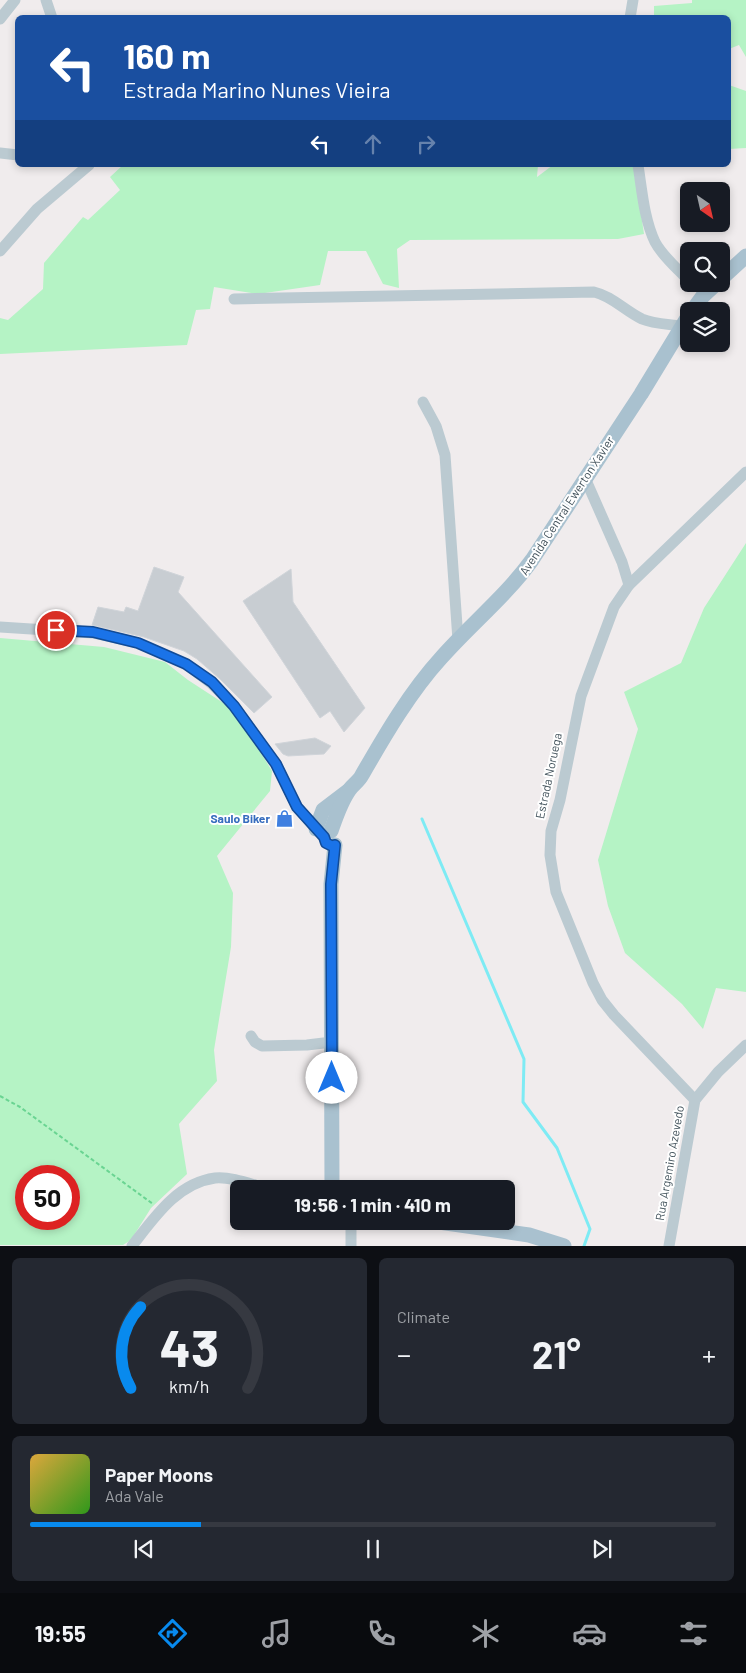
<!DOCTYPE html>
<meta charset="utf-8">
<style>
:root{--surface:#171b24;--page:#242831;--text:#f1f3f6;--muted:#9ea1a6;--line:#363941;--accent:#088aee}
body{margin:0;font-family:Barlow,sans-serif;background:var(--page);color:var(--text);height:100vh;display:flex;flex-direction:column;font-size:19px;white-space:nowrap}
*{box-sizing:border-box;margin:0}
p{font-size:16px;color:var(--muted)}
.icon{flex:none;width:28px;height:28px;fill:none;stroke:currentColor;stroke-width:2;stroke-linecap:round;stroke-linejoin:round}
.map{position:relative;height:1246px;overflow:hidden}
.panel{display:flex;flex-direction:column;gap:12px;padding:12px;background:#0d0f14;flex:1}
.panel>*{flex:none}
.guide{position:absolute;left:15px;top:15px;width:716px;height:152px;border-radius:8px;box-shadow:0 2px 8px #0003;background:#1a4fa0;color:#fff;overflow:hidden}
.needle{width:32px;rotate:146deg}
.fabs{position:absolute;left:680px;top:182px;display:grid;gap:10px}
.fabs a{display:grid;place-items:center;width:50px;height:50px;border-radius:8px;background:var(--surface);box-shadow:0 2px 8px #0003;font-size:25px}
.speed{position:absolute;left:15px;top:1165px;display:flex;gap:10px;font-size:25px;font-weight:700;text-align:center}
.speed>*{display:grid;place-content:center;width:65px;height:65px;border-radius:50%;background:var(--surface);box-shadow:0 2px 8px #0003;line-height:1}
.speed .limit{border:8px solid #d22;background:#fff;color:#111}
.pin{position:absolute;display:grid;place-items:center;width:42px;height:42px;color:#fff;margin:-21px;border:2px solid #fff;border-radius:50%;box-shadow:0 1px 5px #0007}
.me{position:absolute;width:55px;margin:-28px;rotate:0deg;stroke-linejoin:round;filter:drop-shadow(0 0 4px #0008)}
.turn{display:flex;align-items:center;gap:18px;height:105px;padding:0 25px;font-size:22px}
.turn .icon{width:65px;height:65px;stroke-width:2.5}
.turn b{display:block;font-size:35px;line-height:42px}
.lanes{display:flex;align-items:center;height:48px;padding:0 25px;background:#0003;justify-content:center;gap:25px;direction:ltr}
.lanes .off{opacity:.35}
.big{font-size:38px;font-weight:700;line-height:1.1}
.panel .card{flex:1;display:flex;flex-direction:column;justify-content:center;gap:8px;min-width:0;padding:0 18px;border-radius:8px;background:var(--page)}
.panel .dial{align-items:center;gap:0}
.dial svg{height:130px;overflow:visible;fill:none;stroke:var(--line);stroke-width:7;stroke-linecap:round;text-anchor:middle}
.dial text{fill:var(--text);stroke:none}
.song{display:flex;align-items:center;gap:15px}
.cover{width:60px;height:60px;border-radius:8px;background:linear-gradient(135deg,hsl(40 70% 55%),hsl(110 70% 35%))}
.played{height:5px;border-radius:2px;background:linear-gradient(90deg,var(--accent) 25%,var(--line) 25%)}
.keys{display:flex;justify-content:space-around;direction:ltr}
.heat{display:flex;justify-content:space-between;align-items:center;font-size:28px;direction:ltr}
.panel .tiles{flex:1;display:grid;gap:12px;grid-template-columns:1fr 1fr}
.card:last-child{grid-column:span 2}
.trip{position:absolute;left:230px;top:1180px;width:285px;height:50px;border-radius:8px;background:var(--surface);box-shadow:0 2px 8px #0003;font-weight:700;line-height:50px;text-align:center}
.dock{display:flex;height:80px;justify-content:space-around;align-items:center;background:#090b0e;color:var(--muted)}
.dock .icon{width:35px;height:35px}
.dock .selected{color:var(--accent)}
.dock b{font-size:22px;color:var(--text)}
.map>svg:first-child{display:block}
</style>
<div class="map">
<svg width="746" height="1246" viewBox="0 0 746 1246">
<rect width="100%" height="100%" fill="#f0eced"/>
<g fill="#b5f3c5" fill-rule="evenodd">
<polygon points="692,0 746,0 746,57 739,45 729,49 729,18 654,17 654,6 692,3"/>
<polygon points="729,85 746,91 746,148 729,149"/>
<polygon points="123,165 538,165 537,177 553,165 634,165 644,234 618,239 410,240 397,249 399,288 383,284 366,251 328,251 320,285 258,294 214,287 210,309 196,310 187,345 0,354 0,318 8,320 43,289 44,263 83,217 88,220 120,190 110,177"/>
<polygon points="746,543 746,992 716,988 703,1029 682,1004 625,953 608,906 598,860 638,729 624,692 681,663 704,608"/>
<path d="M0,638L104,647L165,662L188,680L228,706L249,733L272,771L270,791L217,856L233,893L231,947L214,1050L217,1081L179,1124L187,1174L151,1208L131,1240L123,1245H0ZM26,1176H69V1219H26Z"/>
</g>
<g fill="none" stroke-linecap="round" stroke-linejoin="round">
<polyline stroke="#7eebf4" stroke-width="3" points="422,819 524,1059 523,1102 557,1148 590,1229 584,1246"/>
</g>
<g fill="#c8cdd2" stroke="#d0d4d9">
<polygon points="154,567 184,577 178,592 272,697 254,713 220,679 197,659 184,651 144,637 92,625 98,607 124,612 126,607 138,611"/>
<polygon points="291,569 293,602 365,708 344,732 330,711 320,718 243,601"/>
<polygon points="315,738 331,746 324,754 288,756 283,754 275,744"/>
</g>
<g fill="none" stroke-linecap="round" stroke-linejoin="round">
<polyline stroke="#6ad492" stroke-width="2" stroke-dasharray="4 2.5" stroke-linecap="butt" points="0,1096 20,1107 153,1204"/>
<g stroke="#bbcad1" stroke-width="11">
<polyline points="46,0 52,18"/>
<polyline points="630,18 633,0"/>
<polyline points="0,19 15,0"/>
<polyline points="0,153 18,155"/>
<path d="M638,165C642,190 644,219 655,242C663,257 678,269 689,281"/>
<polyline points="0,251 37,209 89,165"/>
<path d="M234,299L594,292C612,296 625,311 642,319C654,324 668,324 681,326"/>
<polyline points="423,402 436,426 445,455 458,640"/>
<polyline points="585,478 622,562 629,585"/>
<polyline points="0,627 93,633 138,643 186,664 211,683 234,706 276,764 297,807 324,837"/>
<polyline points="251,1036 255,1042 262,1046 307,1045 332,1042"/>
<polyline points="695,1100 614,1015 602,1000 593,983 556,892 550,855 551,831 560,800 581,696 614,607 629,585 746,472"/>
<polyline points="351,1221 351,1246"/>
<path d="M132,1246C154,1218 177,1183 215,1178C230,1176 253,1185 268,1189"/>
<polyline points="669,1246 695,1100 718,1072 746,1045"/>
</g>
<g stroke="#a9c1cf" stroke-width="15">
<polyline points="721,279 746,256"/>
<polyline points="692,311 703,296 716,284"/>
<polyline points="316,829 323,810 348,791"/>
<path d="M331,831C336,817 341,801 350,789C354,784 359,781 362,775C385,735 410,692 441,658C471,624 506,596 532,560L641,394L689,315"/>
<polyline points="332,1189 331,884 335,845"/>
<polyline points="432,1221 529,1235 564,1246"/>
</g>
</g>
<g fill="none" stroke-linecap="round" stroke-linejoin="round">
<defs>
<polyline id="route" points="56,630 93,632 138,643 186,664 212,682 234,706 276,764 297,807 324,837 326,843 332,846 335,845 331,884 332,1078"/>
</defs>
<use href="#route" stroke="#114b97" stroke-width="12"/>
<use href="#route" stroke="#1a73e8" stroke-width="9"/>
</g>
<defs>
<symbol id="shop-bare" viewBox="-9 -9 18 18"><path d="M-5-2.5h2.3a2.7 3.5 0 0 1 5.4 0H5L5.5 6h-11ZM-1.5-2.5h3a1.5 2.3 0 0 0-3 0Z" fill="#3f7fe0" stroke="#fff" stroke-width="2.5" paint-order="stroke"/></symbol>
</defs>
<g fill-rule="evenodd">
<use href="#shop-bare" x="272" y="806" width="25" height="25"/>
</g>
<g text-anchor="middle" stroke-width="4" stroke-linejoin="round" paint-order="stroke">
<g font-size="12" fill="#43535c" stroke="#fff">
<text transform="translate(567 506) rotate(-57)" y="4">Avenida Central Ewerton Xavier</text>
<text transform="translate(549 776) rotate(-78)" y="4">Estrada Noruega</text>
<text transform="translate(670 1163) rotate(-80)" y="4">Rua Argemiro Azevedo</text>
</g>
<g font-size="12" font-weight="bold" fill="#366cbe" stroke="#fff" text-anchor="end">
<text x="270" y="823">Saulo Biker</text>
</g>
</g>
</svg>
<div class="fabs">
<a><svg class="needle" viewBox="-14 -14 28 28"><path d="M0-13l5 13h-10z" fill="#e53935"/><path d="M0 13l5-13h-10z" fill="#9ea1a6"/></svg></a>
<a><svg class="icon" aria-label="search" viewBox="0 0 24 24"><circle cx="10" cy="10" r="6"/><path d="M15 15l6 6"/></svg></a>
<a><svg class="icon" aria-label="layers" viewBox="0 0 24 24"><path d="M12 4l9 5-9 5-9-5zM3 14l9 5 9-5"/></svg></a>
</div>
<div class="speed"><div class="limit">50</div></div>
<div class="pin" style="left:56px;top:630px;background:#d93025"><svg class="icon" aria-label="arrive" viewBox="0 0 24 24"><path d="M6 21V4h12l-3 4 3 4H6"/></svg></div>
<svg class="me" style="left:332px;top:1078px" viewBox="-20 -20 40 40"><circle r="19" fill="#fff"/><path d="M0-13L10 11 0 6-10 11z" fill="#1a73e8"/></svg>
<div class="trip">19:56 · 1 min · 410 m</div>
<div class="guide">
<div class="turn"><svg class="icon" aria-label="left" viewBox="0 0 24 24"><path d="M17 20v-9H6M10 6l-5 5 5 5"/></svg><div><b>160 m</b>Estrada Marino Nunes Vieira</div></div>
<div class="lanes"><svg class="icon" aria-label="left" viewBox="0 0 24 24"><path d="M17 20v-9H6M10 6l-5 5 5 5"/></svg><svg class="icon off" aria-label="ahead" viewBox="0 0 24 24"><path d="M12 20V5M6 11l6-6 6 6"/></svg><svg class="icon off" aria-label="right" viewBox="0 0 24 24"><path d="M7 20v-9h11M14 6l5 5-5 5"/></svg></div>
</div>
</div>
<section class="panel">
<div class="tiles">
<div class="card dial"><svg viewBox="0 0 100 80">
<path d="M14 69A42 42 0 1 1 86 69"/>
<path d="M14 69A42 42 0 0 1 20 19" stroke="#088aee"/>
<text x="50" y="56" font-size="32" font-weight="700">43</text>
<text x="50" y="72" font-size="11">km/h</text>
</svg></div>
<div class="card"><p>Climate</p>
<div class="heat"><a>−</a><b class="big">21°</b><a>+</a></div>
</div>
<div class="card">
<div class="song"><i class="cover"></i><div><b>Paper Moons</b><p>Ada Vale</p></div></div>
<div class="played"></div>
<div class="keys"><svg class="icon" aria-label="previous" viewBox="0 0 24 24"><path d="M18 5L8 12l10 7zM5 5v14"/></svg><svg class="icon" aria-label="pause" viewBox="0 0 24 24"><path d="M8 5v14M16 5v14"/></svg><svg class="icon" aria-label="next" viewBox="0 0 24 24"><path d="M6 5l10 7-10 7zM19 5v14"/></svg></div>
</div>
</div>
</section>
<nav class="dock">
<b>19:55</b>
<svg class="icon selected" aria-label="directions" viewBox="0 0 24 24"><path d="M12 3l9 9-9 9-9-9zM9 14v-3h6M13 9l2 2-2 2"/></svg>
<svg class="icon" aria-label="music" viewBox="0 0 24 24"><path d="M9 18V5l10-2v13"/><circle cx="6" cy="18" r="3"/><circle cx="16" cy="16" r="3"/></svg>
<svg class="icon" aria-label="phone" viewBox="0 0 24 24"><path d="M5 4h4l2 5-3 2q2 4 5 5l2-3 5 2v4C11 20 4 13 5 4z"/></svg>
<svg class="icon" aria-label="climate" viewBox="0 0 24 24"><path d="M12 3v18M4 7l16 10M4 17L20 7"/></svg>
<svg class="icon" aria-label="car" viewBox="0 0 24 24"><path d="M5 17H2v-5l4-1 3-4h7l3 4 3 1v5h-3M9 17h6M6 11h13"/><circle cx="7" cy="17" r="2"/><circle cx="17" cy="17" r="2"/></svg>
<svg class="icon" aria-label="filters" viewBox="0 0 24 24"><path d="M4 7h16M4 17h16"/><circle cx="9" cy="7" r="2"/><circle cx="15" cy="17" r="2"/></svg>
</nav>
